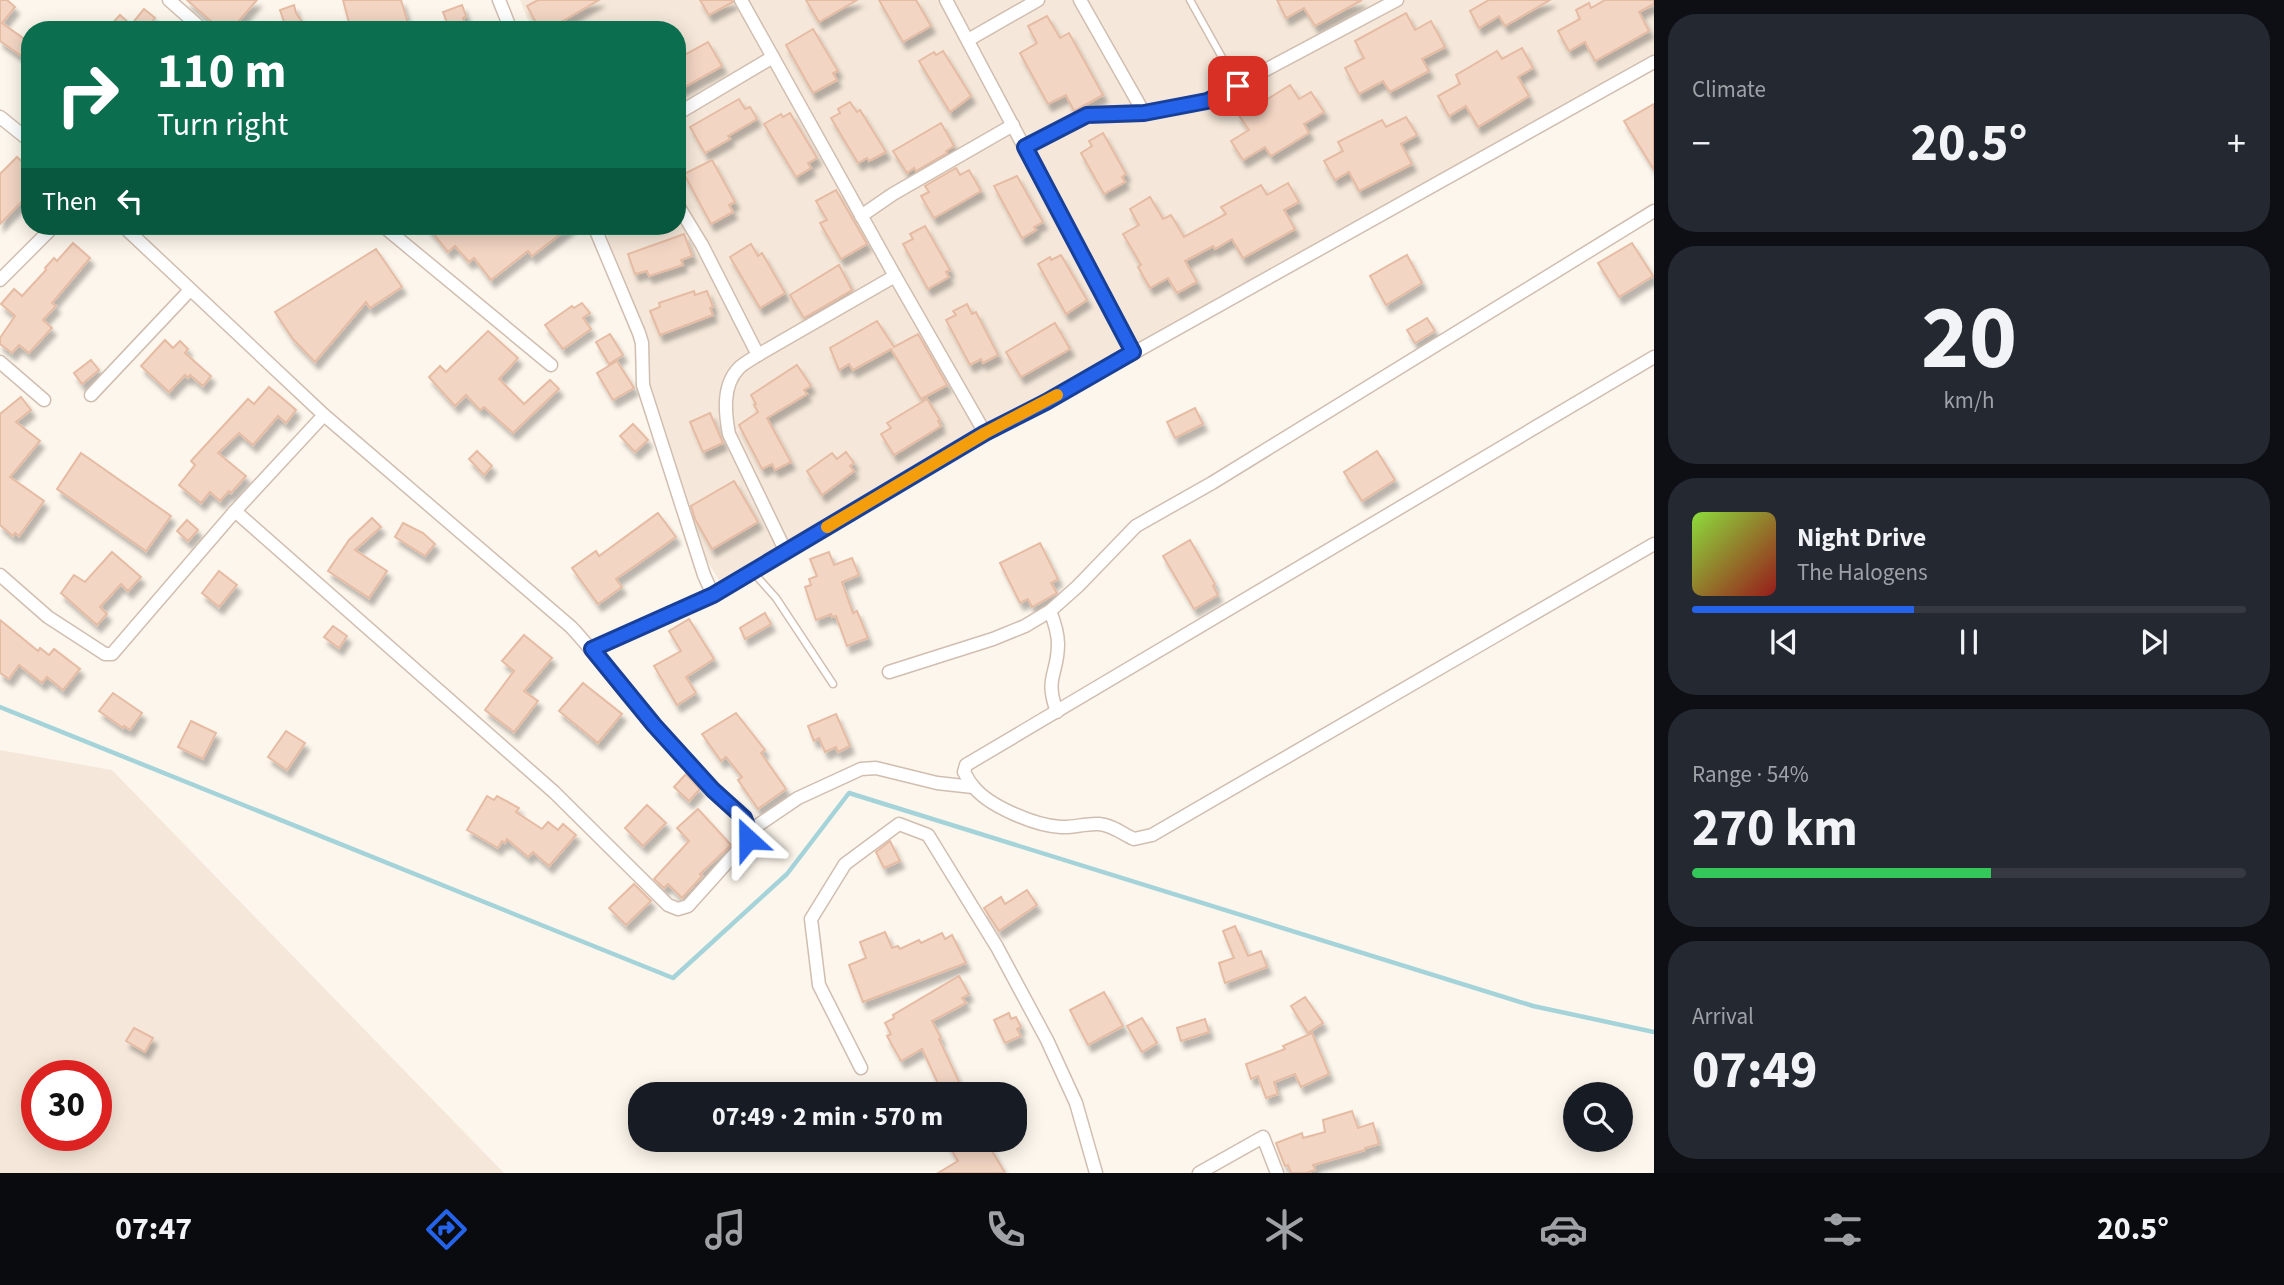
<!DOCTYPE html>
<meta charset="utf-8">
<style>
:root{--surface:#171b24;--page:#242831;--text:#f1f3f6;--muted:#9ea1a6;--line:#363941;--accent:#2563eb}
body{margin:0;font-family:"Source Sans 3",sans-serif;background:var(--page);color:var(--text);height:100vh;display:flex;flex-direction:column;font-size:26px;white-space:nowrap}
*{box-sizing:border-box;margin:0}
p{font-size:23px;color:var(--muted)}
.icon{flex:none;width:38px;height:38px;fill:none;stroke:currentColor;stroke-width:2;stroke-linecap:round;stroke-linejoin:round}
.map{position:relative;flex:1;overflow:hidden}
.panel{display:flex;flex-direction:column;gap:14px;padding:14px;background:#0d0f14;width:630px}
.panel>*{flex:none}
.guide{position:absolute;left:21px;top:21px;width:665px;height:214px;border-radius:28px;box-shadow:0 4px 18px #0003;background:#0b6e4f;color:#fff;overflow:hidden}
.controls{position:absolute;left:1563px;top:1082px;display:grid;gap:14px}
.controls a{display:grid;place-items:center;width:70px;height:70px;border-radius:50%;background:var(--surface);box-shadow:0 4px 18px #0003;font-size:35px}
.speed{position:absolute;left:21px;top:1060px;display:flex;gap:14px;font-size:35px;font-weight:700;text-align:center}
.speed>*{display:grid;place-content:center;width:91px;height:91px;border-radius:50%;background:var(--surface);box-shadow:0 4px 18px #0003;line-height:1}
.speed .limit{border:10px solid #d22;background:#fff;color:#111}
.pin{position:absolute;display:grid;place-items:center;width:60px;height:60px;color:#fff;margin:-30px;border-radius:14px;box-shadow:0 4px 10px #0006}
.me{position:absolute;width:77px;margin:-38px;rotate:336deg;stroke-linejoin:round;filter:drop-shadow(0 0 5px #0008)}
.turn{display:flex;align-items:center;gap:24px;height:147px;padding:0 21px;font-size:32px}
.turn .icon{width:91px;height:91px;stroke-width:2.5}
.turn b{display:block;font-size:49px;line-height:60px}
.then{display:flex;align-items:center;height:66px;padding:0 21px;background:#0003;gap:14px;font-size:26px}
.big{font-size:52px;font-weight:700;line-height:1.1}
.panel .card{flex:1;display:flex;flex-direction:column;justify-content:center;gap:10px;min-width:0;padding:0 24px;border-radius:28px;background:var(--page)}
.panel .dial{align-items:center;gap:0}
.dial b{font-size:91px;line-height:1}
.song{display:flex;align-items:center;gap:21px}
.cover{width:84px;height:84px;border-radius:10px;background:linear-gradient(135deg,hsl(90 70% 55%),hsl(0 70% 35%))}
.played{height:7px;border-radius:4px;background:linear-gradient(90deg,var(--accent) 40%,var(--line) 40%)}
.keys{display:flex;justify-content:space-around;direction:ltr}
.heat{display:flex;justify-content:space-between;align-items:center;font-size:38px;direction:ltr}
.charge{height:10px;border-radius:5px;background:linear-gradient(90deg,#34c759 54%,var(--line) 0)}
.trip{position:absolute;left:628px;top:1082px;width:399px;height:70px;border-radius:28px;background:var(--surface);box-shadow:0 4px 18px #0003;font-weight:700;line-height:70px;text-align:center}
.tabs{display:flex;height:112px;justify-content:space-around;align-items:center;background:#090b0e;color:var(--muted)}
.tabs .icon{width:49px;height:49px}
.tabs .on{color:var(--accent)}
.tabs b{font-size:32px;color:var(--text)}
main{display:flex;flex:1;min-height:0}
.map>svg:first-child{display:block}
</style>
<main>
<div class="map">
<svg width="1654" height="1173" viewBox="0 0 1654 1173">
<defs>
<filter id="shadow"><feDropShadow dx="4" dy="7" stdDeviation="2" flood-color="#0004"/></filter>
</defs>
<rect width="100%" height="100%" fill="#fdf6ec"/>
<g fill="#f5e8da" fill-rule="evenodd">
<polygon points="520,0 1654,0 1654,65 724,588 677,512 605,226 677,226 677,30 532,30"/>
<path d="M0,750L112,770L504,1173H0ZM37,1076H96V1136H37Z"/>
</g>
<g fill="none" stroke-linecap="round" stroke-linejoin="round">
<polyline stroke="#a5d3da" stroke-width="4.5" points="0,707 673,978 787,874 849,793 1533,1006 1654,1032"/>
</g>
<g fill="#f3d5c3" stroke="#e6bba3" stroke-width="2" filter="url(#shadow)">
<polygon points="0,0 7,0 15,7 2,23 30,43 30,62 0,41"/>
<polygon points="187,0 257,0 231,30 221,30"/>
<polygon points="343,0 401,0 410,30 351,30"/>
<polygon points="538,0 599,0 547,30 540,30 527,6"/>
<polygon points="700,0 732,0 733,2 709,15"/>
<polygon points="806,0 857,0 819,22"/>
<polygon points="879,0 916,0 931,26 903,42"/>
<polygon points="1277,0 1362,0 1315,26 1304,8 1286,18"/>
<polygon points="1489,0 1550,0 1505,26 1499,16 1479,28 1470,11"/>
<polygon points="1605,0 1654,0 1654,4 1639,12 1649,31 1595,61 1585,42 1569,51 1558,31 1580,19 1576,10 1589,3 1591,8"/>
<polygon points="294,5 296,13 308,30 287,30 280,10"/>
<polygon points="462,5 466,16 463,18 467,30 450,30 443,12"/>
<polygon points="144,9 155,18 146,30 106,30 120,15 131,25"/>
<polygon points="1406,13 1415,30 1431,21 1445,47 1422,59 1429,71 1390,92 1383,81 1359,94 1345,68 1364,58 1355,41"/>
<polygon points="1047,16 1060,38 1069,33 1103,95 1074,111 1066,95 1048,104 1020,53 1037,43 1028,26"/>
<polygon points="813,29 838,71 833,73 837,80 813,93 786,45"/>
<polygon points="708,42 722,66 677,91 677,59"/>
<polygon points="1522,48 1533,68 1518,77 1529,96 1478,127 1466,106 1449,116 1438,96 1460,84 1456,75 1497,51 1502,59"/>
<polygon points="943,51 971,96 950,112 919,61 934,52 936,55"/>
<polygon points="1290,85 1299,99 1311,92 1324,112 1304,124 1309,133 1271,156 1265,147 1243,160 1231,141 1249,130 1238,114 1256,103 1258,105"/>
<polygon points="739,99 745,109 750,107 757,119 728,136 730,139 705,153 690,127"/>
<polygon points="850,102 857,112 860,110 886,152 869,161 867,158 858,163 831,118 840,113 838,109"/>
<polygon points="1654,104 1654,170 1624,121"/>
<polygon points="790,113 817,158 808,163 811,168 796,177 764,124 781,114 783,117"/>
<polygon points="1406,117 1417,135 1401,144 1412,164 1359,191 1349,172 1335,180 1324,161 1343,151 1338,142 1382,120 1386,127"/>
<polygon points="941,123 954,146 946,151 947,153 916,171 914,168 907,173 893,151"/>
<polygon points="1103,133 1126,174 1122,177 1125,182 1104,194 1081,153 1092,146 1089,141"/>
<polygon points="17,157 30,169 30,193 0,224 0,174"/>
<polygon points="712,160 735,202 729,205 733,212 711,224 684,174"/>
<polygon points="956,168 960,175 969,170 981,191 934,218 921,196 929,192 925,186"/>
<polygon points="1017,176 1043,222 1034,227 1036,230 1022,238 994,186"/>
<polygon points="1288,183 1299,202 1284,210 1295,229 1243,258 1232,239 1215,249 1213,246 1185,261 1197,282 1177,293 1168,278 1150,288 1138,267 1141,265 1123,234 1139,225 1130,209 1150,197 1163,219 1171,215 1184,237 1226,214 1221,207 1261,185 1267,195"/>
<polygon points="836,190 867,244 841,259 820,223 827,220 816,201"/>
<polygon points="427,226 571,226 532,256 528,251 491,280 474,258 469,262 455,246 448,252"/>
<polygon points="925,226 950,270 946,272 949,277 928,289 903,244 913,239 910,234"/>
<polygon points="684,234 692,256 681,260 683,265 649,276 647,271 635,274 628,254"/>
<polygon points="73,243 90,258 52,303 56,306 43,320 52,328 29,353 19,345 12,353 0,344 0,338 15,316 1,304 14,289 22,296 46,270 45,268 54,258 57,261"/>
<polygon points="1632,243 1653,276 1619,297 1598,263"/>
<polygon points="751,244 758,256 762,253 785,293 760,308 730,257"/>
<polygon points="376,249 402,287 370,308 366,302 315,362 293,339 275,312"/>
<polygon points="1061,255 1087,300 1066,314 1038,264 1050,257 1051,260"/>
<polygon points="1407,255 1422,283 1386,305 1370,276"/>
<polygon points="839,265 852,290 804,318 790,295"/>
<polygon points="694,291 695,295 707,291 713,307 710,308 713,315 660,335 650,311 660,307 659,303"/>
<polygon points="582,303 590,313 583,318 591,329 563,349 545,325 572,306 574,308"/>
<polygon points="967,304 972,314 976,312 998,355 983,363 981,359 970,365 946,320 956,315 953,311"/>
<polygon points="1427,318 1435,331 1415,343 1407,330"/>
<polygon points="877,321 894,347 918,334 947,385 921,399 891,349 853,370 849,364 839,370 830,348"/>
<polygon points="1055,323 1070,349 1021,377 1006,352"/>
<polygon points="488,331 518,358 499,379 524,404 550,380 559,389 513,433 484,407 480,410 466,395 455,406 429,377 440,366 446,372"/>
<polygon points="610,334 623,355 609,364 596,342"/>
<polygon points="165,340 173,348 180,341 188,349 185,353 211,376 203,386 190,375 188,378 185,375 169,392 141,366"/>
<polygon points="91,360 99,370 82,384 74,373"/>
<polygon points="617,361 634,388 613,400 597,373"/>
<polygon points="797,365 811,386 804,390 807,394 767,418 791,462 775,470 772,464 762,469 739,425 758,412 754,405 756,404 751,395"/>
<polygon points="269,387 296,410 286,423 278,416 253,445 239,433 218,453 246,476 231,493 229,491 220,501 210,492 201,503 179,485 195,465 191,461 248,399 254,404"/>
<polygon points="21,397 31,410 16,422 40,441 10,477 44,501 19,536 15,533 13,536 0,525 0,414"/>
<polygon points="927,399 940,420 938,421 941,426 894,455 881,434 891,428 887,423"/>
<polygon points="1195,408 1203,424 1175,438 1167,422"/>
<polygon points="710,413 723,443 703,452 690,422"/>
<polygon points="633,424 648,440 635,452 620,436"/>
<polygon points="477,451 492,466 484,475 469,459"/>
<polygon points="1377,451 1395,480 1362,501 1344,472"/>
<polygon points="846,452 854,463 850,466 854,471 822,495 807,471 832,453 837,459"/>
<polygon points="81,453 171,516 146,551 57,489"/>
<polygon points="734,481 758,522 712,549 695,519 691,506"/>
<polygon points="658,513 676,537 616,579 622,587 598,604 572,568 596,551 599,556"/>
<polygon points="372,518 381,527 355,550 387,571 369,598 328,571 349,540"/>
<polygon points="187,520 198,530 188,541 177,531"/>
<polygon points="403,523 423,533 435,544 425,556 395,537"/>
<polygon points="1190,540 1215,584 1213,586 1218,595 1194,609 1163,556"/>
<polygon points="1040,543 1058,579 1051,583 1057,593 1032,607 1028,599 1020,603 1000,563"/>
<polygon points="112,552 141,577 128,591 121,584 100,607 107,614 97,625 61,593 74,575 85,582"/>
<polygon points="829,552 834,565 852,558 859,575 842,582 853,613 857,611 868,638 847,646 836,616 832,617 831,614 816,620 805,587 811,585 809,579 817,576 810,559"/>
<polygon points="219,571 237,585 219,607 202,593"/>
<polygon points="765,613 771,624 745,639 740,628"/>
<polygon points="689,619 714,659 686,677 696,693 677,705 654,666 681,651 669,631"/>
<polygon points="0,620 38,651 40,648 49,655 54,649 80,669 63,690 47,677 42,683 19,665 9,679 0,673"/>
<polygon points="333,626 347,636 339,648 324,637"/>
<polygon points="524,635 552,658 524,691 538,701 514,732 485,710 514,671 502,661"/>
<polygon points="583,683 622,714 598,743 559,711"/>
<polygon points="113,693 142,713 130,730 124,726 123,728 99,711"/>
<polygon points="736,713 765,750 761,753 786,789 758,809 738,780 742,777 726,757 721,761 702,734"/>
<polygon points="836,714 850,746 838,752 836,747 825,752 819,738 814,741 808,726"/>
<polygon points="191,721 216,733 203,759 178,747"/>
<polygon points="286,731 305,743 287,770 268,757"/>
<polygon points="686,774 700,789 689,801 674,787"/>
<polygon points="487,796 494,800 497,796 519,808 516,812 542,829 548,822 558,830 563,824 576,835 549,866 533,852 528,857 507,839 505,843 502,841 498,848 467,830"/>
<polygon points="647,805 666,823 643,846 625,828"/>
<polygon points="698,809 731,845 700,874 702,876 682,898 668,884 664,888 654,879 689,841 677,828"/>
<polygon points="890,841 900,861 884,868 876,852"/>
<polygon points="634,884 651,901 626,925 609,908"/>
<polygon points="1027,890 1037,905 999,931 984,908 1001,897 1005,904"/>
<polygon points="1235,926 1248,956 1261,951 1267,967 1225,983 1219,963 1234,958 1223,931"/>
<polygon points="885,932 892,948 898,946 900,949 919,940 921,943 942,933 945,939 952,935 966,963 863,1002 849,965 866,958 860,942"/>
<polygon points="959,976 969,994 962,998 966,1003 932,1021 941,1038 939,1039 960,1084 942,1092 922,1049 901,1061 887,1036 891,1034 885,1023 894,1018 893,1015"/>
<polygon points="1104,992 1123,1026 1088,1045 1070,1010"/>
<polygon points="1305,997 1323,1023 1308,1033 1291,1006"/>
<polygon points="1009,1013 1011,1019 1016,1017 1021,1027 1017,1029 1021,1036 1005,1043 994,1020"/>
<polygon points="1142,1018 1157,1043 1142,1052 1127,1026"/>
<polygon points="1205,1019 1209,1032 1181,1041 1177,1028"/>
<polygon points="134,1028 153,1038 145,1052 126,1041"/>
<polygon points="1312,1033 1329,1074 1301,1087 1295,1074 1274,1082 1278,1094 1266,1098 1258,1076 1251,1079 1246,1064 1285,1049 1283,1046"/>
<polygon points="1352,1111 1358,1128 1373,1123 1379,1144 1365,1148 1365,1150 1313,1165 1315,1170 1306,1173 1291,1173 1288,1165 1285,1166 1276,1143 1302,1133 1303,1138 1325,1132 1323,1120"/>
<polygon points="945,1139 985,1139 1005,1173 938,1173 958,1161"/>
</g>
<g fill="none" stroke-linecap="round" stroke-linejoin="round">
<defs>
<g id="service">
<polyline points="1190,0 1238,86"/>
<polyline points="753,572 776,598 833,684"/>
</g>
<g id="minor">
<polyline points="169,0 203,30"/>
<polyline points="499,0 511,30"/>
<polyline points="741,0 895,276 985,433"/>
<polyline points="946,0 1133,352"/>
<polyline points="1080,0 1144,113"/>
<polyline points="968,40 1038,0"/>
<polyline points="677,114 773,57"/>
<polyline points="0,117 30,141"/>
<polyline points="1025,147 1087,115 1144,113 1207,101 1397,0"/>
<polyline points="677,204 702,245 758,355"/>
<polyline points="861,216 893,194 1013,125"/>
<path d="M123,226L324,415L571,627C592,649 610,674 629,697C656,729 684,760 712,789C728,805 750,815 748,839L688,906L678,909L668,905L554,792L235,511"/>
<polyline points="383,226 551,365"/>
<polyline points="594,226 639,333 642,343 643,385 704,575 713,595"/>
<polyline points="0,280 54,226"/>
<path d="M1654,357L966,765L964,772C967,777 969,782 973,786C988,806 1036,826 1061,827C1073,828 1086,823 1099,824C1112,825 1123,834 1134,839L1152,835L1654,544"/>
<polyline points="0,362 44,400"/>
<polyline points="91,395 190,290"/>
<path d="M786,552L729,434C725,413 722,385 739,368C744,363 752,359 758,355L895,276"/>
<polyline points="0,575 48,617 105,654 112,654 235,511 324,415"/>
<path d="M1050,611C1054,621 1058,633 1058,644C1058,675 1044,677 1057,712"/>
<polyline points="592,649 713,595 985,433 1046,402 1654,62"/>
<polyline points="889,672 993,639 1025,626 1050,611 1078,586 1136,526 1212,483 1654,211"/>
<polyline points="748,832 798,798 861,769 876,768 937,783 973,787"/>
<polyline points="861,1068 819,985 811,919 845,864 899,824 928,835 997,947 1047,1040 1076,1103 1096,1173"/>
<polyline points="1199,1173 1263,1137 1277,1173"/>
</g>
</defs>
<use href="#service" stroke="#d1beb0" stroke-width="9"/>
<use href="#minor" stroke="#d1beb0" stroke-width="15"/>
<use href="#service" stroke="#fff" stroke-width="6"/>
<use href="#minor" stroke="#fff" stroke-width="12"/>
</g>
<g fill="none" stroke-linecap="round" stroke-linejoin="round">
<defs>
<polyline id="route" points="748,839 747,826 744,818 713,790 654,725 592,649 713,595 985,433 1046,402 1133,352 1025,147 1087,115 1144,113 1207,101 1238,86"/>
</defs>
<use href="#route" stroke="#184099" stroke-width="18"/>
<use href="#route" stroke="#2563eb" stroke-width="12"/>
<polyline stroke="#f59e0b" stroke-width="12" points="827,527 985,433 1057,395"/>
</g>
</svg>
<div class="controls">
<a><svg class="icon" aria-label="search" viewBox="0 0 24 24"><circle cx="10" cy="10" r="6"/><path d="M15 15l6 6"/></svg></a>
</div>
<div class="speed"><div class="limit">30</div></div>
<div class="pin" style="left:1238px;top:86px;background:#d93025"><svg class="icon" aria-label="arrive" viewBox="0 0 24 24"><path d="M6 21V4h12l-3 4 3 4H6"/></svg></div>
<svg class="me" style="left:748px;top:839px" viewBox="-20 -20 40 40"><path d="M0-17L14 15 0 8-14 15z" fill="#2563eb" stroke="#fff" stroke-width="4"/></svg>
<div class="trip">07:49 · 2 min · 570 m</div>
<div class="guide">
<div class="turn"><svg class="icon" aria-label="right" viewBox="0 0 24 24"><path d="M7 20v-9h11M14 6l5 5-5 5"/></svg><div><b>110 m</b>Turn right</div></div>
<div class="then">Then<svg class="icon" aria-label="left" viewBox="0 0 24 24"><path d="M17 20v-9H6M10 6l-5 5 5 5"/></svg></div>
</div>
</div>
<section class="panel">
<div class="card"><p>Climate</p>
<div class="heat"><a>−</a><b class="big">20.5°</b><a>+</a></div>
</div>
<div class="card dial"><b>20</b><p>km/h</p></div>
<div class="card">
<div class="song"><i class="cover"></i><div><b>Night Drive</b><p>The Halogens</p></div></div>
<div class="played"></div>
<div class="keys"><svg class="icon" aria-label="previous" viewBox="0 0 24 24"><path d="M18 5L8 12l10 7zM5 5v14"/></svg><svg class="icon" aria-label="pause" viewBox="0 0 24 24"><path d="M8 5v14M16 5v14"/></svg><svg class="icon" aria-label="next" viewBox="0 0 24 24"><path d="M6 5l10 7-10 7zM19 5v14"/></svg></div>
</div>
<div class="card"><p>Range · 54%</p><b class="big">270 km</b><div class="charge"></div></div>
<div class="card"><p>Arrival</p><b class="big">07:49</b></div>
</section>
</main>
<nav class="tabs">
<b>07:47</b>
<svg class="icon on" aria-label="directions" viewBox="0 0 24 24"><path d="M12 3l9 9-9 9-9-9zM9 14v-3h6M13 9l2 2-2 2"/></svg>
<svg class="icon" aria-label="music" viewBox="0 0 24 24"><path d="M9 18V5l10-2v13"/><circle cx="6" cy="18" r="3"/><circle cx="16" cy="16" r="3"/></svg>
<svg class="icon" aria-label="phone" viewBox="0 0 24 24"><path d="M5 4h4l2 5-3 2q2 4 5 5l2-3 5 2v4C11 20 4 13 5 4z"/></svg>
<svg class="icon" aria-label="climate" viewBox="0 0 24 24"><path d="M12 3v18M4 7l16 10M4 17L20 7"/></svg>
<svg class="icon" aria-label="car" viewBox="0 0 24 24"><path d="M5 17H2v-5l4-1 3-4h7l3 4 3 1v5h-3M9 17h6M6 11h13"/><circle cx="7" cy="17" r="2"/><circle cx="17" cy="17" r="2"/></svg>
<svg class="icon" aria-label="filters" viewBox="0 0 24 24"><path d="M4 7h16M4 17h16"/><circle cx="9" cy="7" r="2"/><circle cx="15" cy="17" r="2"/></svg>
<b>20.5°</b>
</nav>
